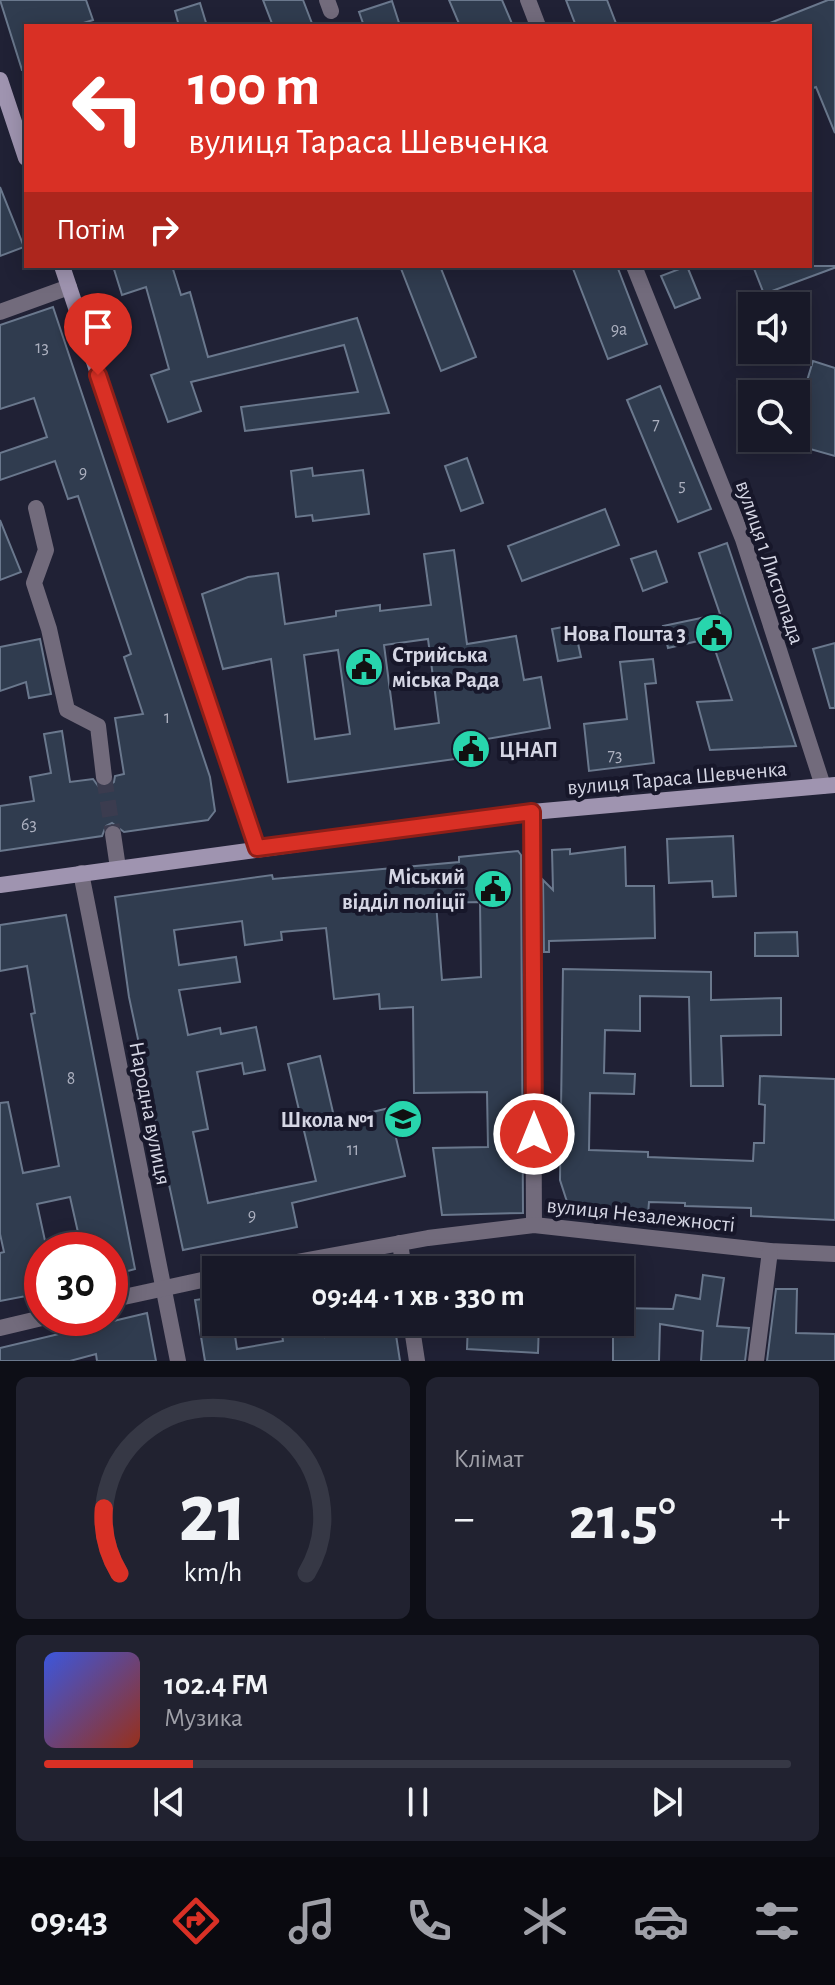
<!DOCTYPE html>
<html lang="uk">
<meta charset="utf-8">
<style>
:root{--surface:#181928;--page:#212230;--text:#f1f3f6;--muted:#9fa0a8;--line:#363845;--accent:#d93025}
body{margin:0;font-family:"Alegreya Sans",sans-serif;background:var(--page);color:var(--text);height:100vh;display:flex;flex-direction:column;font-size:30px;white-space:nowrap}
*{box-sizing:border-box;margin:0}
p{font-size:26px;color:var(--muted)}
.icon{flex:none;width:44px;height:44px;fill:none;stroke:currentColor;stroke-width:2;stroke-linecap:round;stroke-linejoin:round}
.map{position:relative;height:1361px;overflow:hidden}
.panel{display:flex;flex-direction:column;gap:16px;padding:16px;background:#0d0e16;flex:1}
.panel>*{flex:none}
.guide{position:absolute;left:24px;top:24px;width:788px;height:244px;border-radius:0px;box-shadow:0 4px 20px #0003,0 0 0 2px var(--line);background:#d93025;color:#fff;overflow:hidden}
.fabs{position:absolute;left:738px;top:292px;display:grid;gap:16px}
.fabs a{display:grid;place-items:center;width:72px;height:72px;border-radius:0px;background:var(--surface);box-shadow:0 4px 20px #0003,0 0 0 2px var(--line);font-size:40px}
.speed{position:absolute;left:24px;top:1232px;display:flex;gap:16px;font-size:40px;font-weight:700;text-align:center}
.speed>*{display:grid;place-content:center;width:104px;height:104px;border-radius:50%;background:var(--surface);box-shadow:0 4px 20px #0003,0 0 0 2px var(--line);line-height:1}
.speed .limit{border:12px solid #d22;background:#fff;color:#111}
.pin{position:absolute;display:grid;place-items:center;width:68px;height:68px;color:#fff;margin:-82px -34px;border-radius:50% 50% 50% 0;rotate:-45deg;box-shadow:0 0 8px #0007}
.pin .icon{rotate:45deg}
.me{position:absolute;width:88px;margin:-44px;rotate:0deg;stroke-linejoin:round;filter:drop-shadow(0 0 6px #0008)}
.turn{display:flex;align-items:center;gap:28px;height:168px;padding:0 32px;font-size:36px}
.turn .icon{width:104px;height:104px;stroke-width:2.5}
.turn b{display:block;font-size:56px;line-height:68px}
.then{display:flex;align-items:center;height:76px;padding:0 32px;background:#0003;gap:16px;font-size:30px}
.big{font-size:60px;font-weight:600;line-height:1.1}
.panel .card{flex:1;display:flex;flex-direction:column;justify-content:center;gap:12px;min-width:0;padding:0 28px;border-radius:12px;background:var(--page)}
.panel .dial{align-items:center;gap:0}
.dial svg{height:208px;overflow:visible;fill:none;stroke:var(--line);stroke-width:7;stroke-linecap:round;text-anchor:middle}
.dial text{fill:var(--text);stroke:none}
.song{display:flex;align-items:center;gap:24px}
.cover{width:96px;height:96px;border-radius:12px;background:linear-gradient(135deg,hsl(230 70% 55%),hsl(10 70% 35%))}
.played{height:8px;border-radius:4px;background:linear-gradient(90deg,var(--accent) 20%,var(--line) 20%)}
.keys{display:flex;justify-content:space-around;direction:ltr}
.heat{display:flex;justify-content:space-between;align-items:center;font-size:44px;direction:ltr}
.panel .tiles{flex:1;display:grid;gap:16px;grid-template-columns:1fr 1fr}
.card:last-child{grid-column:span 2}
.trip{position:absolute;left:202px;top:1256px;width:432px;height:80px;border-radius:0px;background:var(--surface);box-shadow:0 4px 20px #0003,0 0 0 2px var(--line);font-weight:600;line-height:80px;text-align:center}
.tab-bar{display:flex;height:128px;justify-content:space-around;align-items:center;background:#0a0a10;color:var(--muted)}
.tab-bar .icon{width:56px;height:56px}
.tab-bar .on{color:var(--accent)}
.tab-bar b{font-size:36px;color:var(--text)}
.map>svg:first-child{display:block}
</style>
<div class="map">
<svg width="835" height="1361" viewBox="0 0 835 1361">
<rect width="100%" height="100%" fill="#202135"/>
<g fill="#303c4f" stroke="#6a788d" stroke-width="2" fill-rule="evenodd">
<polygon points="0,0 86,0 93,20 74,26 26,26 26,70 22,70"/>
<polygon points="263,0 303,0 313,26 273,26"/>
<polygon points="449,0 502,0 513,26 460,26"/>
<polygon points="566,0 607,0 617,26 576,26"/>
<polygon points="828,0 835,0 835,133 816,87 810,89 810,26 765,25"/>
<polygon points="392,1 400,26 364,26 359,12"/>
<polygon points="200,3 207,26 179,26 175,11"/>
<polygon points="0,187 24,247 0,256"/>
<polygon points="113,266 172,266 181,295 190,292 208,357 357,318 389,413 245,431 241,407 358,392 344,345 191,382 201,411 168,422 151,375 169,369 146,287 122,295"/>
<polygon points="400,266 440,266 476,357 441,371"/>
<polygon points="572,266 617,266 647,344 608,359"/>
<polygon points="687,266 700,298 675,308 661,276"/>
<polygon points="753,266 834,266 834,268 764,294"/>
<polygon points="53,307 210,777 215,811 208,820 124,832 112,823 106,826 102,836 0,851 0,806 34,801 30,777 51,773 44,734 62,731 70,782 93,779 99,787 106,788 114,782 115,776 124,774 115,718 143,714 124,657 131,654 78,496 68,499 55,461 0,480 0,453 47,437 34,398 0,409 0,325"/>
<polygon points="813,361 835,368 835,456 796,445 796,417"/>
<polygon points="660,386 711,509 678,522 627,400"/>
<polygon points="467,458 483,503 461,511 445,466"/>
<polygon points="312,468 313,476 363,470 369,514 313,521 312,515 296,517 291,471"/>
<polygon points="605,509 619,545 522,581 508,546"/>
<polygon points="0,520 21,572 0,580"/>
<polygon points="727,543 750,612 796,746 710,750 697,702 732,700 711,638 668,648 663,626 720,614 699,553"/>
<path d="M454,550L467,644L516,636L524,680L541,677L550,728L475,741L477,756L288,782L271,659L223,669L202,594L248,577L278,573L285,624L336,616V611L380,605V611L431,605L424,554ZM428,639L439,723L395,729L384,645ZM338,650L350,734L315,739L304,655Z"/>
<polygon points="656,551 667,582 643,591 631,559"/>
<polygon points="574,625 581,657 558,661 552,629"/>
<polygon points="40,639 51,694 29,698 26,682 0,691 0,647"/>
<polygon points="835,643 835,708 830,708 813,649"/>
<polygon points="653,659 656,683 645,684 654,763 589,771 584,724 627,719 620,662"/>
<polygon points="733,836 736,896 713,897 712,881 669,883 667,839"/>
<polygon points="625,847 626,886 654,886 655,938 549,941 549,952 544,952 543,880 553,890 552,850 570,849 570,854"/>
<path d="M518,851L521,855L523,1213L442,1215L433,1148L488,1147L487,1092L414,1093L413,1007L380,1009L379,994L334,999L326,928L281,932L282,940L245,945L242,921L174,930L179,965L236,957L240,982L179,990L188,1035L220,1028L221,1034L256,1027L265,1070L244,1074L242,1063L197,1072L208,1129L193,1132L208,1203L316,1181L288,1064L320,1056L335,1121L389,1108L405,1176L292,1203L297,1227L183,1250L129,997L115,897L272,875L273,879L459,862V857ZM480,902L481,977L442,980L436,903Z"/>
<polygon points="66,915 135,1269 110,1276 110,1250 82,1250 70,1197 37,1204 47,1250 42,1250 42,1293 0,1301 0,1253 4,1252 0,1234 0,1103 8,1102 23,1173 59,1166 31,1014 35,1013 27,966 0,971 0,925"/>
<polygon points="797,932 798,956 755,956 755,933"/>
<polygon points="563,969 711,972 711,1000 781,998 781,1035 721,1036 723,1086 691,1086 689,997 640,996 640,1031 605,1030 604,1073 635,1074 634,1094 590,1093 589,1150 648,1152 648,1157 753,1161 754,1143 764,1143 765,1105 759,1104 760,1076 835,1079 835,1220 751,1216 751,1208 685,1206 685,1203 649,1202 648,1215 570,1211 560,1180"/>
<polygon points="703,1275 724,1278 717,1326 749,1328 745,1361 701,1361 703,1331 660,1324 659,1361 613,1361 613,1322 620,1322 620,1308 673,1309 676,1295 700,1299"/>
<polygon points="776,1289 797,1289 796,1333 835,1334 835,1361 767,1361"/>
<polygon points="216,1297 216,1322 233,1322 237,1349 283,1341 280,1322 323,1322 325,1337 359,1331 358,1322 394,1322 400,1361 205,1361 195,1300"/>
<polygon points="147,1313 156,1361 97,1361 96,1354 70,1361 0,1361 0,1348"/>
<polygon points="468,1322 539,1322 538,1353 467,1349"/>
</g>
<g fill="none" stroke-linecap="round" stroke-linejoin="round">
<polyline stroke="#3b3c4f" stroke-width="16" stroke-dasharray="16 8" stroke-linecap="butt" points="104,777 113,834"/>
<g stroke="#726b7c" stroke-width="16">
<polyline points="327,0 331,11"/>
<polyline points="528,0 538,26"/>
<polyline points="634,266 743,539 823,786"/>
<polyline points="0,312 69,287"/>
<polyline points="36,508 46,550 34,583 49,629 67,710 98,726 104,777"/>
<polyline points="532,812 534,1225"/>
<polyline points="113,834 118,868"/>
<polyline points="81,873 178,1361"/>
<polyline points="400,1243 404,1270"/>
<polyline points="254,1270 428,1238 534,1225 770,1251 835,1254"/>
<polyline points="110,1300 216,1277"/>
<polyline points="411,1322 417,1361"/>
<polyline points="0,1328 42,1318"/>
<polyline points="756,1361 770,1251"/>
</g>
<g stroke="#9f94b0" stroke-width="16">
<polyline points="0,80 26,158"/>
<polyline points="62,266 257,848"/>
<polyline points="0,885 532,812 835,785"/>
</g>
</g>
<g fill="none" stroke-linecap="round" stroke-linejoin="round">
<defs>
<polyline id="route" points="98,375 257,848 532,812 534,1134"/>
</defs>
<use href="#route" stroke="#8d1f18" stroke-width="20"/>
<use href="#route" stroke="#d93025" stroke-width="14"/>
</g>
<defs>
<symbol id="civic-disc" viewBox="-11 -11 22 22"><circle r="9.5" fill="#28d5ad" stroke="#17172a"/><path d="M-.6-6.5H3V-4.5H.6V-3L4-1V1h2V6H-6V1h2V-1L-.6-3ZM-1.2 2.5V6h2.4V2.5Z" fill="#111"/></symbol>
<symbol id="school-disc" viewBox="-11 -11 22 22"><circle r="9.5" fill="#28d5ad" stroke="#17172a"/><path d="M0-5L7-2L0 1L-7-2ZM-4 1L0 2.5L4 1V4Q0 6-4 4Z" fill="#111"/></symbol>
</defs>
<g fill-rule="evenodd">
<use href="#civic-disc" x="692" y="611" width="44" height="44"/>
<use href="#civic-disc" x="342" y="645" width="44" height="44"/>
<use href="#civic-disc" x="449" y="727" width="44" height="44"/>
<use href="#civic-disc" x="471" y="867" width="44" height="44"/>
<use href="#school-disc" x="381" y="1097" width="44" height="44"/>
</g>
<g text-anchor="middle" stroke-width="8" stroke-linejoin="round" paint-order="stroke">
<g font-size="18" fill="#acb0bf">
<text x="619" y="335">9а</text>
<text x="42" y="353">13</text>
<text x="656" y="430">7</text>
<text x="83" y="478">9</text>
<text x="682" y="491">5</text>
<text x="167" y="723">1</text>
<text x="615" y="761">73</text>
<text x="29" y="830">63</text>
<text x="71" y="1084">8</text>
<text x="353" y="1155">11</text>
<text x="252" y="1221">9</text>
</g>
<g font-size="22" fill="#d5d6e4" stroke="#17172a">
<text transform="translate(771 562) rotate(71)" y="8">вулиця 1 Листопада</text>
<text transform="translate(677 777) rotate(-5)" y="8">вулиця Тараса Шевченка</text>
<text transform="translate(151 1113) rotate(79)" y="8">Народна вулиця</text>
<text transform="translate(641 1214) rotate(6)" y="8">вулиця Незалежності</text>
</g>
<g font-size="22" font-weight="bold" fill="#d5d6e4" stroke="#17172a" text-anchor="end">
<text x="686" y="641">Нова Пошта 3</text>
<text x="392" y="662" text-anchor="start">Стрийська<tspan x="392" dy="25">міська Рада</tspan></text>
<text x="499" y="757" text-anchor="start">ЦНАП</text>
<text x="465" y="884">Міський<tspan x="465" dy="25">відділ поліції</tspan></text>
<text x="375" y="1127">Школа №1</text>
</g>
</g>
</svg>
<div class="fabs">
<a><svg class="icon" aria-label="sound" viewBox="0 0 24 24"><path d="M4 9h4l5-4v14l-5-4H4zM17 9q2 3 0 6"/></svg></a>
<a><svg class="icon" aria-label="search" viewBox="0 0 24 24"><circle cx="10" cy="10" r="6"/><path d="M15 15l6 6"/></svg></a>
</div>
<div class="speed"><div class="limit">30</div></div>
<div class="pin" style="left:98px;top:375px;background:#d93025"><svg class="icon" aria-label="arrive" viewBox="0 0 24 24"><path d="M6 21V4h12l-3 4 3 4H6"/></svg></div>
<svg class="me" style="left:534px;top:1134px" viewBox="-20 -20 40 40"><circle r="17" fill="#d93025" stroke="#fff" stroke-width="3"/><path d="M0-11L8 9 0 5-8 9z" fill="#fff"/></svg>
<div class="trip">09:44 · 1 хв · 330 m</div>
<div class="guide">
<div class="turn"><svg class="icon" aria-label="left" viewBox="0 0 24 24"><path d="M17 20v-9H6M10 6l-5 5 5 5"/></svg><div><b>100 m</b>вулиця Тараса Шевченка</div></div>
<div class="then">Потім<svg class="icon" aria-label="right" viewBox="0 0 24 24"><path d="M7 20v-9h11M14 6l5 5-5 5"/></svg></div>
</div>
</div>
<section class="panel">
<div class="tiles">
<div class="card dial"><svg viewBox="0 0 100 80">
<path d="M14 69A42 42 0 1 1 86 69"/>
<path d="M14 69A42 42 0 0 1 8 44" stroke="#d93025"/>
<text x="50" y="56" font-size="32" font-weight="700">21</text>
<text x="50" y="72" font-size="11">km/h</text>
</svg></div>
<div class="card"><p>Клімат</p>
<div class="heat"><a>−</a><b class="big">21.5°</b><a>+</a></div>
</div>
<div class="card">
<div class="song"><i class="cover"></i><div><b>102.4 FM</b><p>Музика</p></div></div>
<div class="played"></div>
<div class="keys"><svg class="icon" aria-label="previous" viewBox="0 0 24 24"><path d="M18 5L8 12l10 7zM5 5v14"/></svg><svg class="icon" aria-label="pause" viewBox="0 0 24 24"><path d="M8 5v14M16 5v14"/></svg><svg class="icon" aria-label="next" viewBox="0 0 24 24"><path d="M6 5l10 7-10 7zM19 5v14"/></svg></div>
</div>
</div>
</section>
<nav class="tab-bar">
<b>09:43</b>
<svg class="icon on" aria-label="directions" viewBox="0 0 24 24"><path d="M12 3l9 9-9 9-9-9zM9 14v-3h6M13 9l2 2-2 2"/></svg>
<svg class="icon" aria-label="music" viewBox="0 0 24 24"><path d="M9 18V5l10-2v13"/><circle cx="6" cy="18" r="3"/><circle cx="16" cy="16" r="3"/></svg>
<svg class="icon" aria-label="phone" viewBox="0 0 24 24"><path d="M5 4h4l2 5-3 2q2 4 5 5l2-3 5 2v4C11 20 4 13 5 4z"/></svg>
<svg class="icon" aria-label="climate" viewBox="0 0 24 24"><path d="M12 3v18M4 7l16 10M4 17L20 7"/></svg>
<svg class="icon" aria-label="car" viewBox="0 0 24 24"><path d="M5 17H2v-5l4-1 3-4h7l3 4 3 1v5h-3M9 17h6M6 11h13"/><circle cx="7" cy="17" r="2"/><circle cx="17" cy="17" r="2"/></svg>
<svg class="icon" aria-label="filters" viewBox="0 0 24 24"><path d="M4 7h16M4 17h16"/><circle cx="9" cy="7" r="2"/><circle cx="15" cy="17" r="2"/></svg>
</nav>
